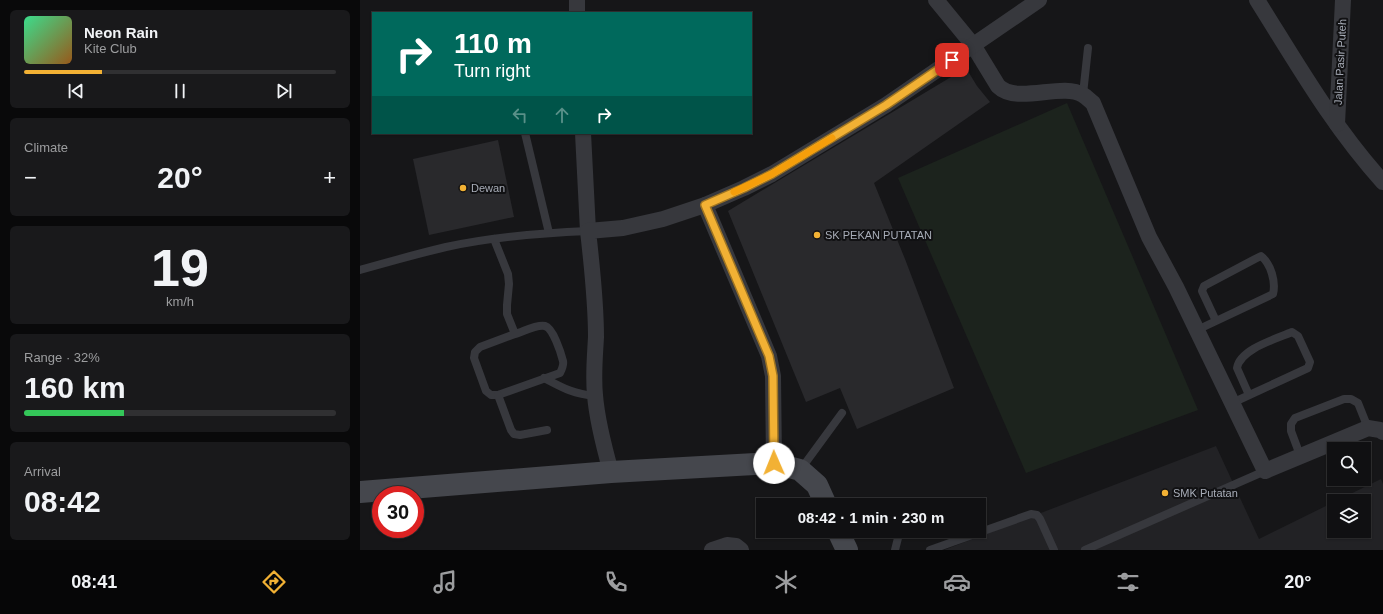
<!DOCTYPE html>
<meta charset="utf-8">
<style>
:root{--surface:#101012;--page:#19191b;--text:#f1f3f6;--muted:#9c9d9f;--line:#303032;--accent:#f2b134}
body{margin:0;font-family:Helvetica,sans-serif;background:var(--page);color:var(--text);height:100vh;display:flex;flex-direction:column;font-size:15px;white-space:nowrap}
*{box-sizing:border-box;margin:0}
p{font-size:13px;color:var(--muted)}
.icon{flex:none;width:22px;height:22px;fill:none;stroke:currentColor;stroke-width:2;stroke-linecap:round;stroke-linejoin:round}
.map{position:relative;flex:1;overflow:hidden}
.details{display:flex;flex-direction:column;gap:10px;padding:10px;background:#09090a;width:360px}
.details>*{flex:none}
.banner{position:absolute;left:12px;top:12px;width:380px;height:122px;border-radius:0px;box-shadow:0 1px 3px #0004,0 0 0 1px var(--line);background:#00695c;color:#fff;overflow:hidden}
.tools{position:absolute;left:967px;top:442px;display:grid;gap:8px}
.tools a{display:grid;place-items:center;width:44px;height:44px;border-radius:0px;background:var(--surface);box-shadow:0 1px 3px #0004,0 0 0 1px var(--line);font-size:20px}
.speed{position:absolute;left:12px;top:486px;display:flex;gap:8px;font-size:20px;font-weight:700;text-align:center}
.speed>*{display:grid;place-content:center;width:52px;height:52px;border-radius:50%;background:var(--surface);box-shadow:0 1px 3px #0004,0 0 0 1px var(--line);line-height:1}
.speed .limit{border:6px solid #d22;background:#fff;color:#111}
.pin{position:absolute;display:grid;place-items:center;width:34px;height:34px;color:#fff;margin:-17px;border-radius:8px;box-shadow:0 2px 6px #0006}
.me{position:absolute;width:44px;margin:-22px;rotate:359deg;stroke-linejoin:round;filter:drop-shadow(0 0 3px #0008)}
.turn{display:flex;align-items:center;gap:14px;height:84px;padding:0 16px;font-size:18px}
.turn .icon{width:52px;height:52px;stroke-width:2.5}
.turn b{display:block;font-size:28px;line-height:34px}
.lanes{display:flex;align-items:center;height:38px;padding:0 16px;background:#0003;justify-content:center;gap:20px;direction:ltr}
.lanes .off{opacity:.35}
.big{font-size:30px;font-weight:800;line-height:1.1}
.details .widget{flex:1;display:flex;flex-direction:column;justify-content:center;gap:6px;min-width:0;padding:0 14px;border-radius:6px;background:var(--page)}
.details .dial{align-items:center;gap:0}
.dial b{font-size:52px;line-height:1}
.song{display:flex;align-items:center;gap:12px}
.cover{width:48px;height:48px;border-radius:6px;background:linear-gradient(135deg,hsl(150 70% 55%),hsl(30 70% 35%))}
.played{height:4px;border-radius:2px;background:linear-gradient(90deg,var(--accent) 25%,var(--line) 25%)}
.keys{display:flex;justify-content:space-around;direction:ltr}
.heat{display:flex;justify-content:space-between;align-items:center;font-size:22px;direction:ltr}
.charge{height:6px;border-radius:3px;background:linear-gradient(90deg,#34c759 32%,var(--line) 0)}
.trip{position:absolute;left:396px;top:498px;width:230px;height:40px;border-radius:0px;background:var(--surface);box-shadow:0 1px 3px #0004,0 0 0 1px var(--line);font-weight:800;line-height:40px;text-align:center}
.dock{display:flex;height:64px;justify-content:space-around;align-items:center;background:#060607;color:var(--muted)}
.dock .icon{width:28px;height:28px}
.dock .selected{color:var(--accent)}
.dock b{font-size:18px;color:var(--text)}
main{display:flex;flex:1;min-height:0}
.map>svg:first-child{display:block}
</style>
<main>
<section class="details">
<div class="widget">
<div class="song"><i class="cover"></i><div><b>Neon Rain</b><p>Kite Club</p></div></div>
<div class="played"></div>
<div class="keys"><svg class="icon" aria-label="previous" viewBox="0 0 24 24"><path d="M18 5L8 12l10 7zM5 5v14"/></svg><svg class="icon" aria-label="pause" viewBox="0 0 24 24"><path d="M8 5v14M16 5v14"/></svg><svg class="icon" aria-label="next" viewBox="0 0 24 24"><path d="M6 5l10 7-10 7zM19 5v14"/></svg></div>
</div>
<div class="widget"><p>Climate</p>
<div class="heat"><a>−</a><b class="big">20°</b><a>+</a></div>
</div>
<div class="widget dial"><b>19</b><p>km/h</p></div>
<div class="widget"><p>Range · 32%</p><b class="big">160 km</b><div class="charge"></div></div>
<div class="widget"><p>Arrival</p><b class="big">08:42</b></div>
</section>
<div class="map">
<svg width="1023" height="550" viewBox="0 0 1023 550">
<rect width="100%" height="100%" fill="#161618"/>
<polygon fill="#222225" points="856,446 899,539 974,502 974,531 1004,531 1004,501 976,501 1021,479 1023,484 1023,550 584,550"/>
<polygon fill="#1c231d" points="707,103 838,410 666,473 538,178"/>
<g fill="#29292c">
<polygon points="606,68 617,86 630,102 514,183 545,259 594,388 497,429 480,388 446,402 368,211"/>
<polygon points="138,140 154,217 69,235 53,159"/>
</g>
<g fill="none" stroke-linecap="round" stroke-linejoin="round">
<g stroke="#37383d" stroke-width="8">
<polyline points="723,94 728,48"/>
<polyline points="165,133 189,233"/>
<path d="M134,239L148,274L149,284L147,305V314L155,334C163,332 176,324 185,326C193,328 201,353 203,361C204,365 202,369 200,373L138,395H131L126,391L114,358L115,352L120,347L155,334"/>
<path d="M0,270C28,262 57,254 86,247C133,237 180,233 228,231"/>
<path d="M837,330L913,294C916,282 911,264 901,256L895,259L844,286L842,291L856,321"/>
<path d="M184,378C203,388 213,394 235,396"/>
<polyline points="138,395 151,430 154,434 160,435 187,430"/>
<path d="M872,403L948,368L950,362L938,336L932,332C916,339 880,349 877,368L889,395"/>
<polyline points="940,455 931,431 931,424 935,418 984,399 991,399 998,403 1008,428"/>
<polyline points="441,469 482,413"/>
<polyline points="535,550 539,534 541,531"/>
<polyline points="570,550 671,514 677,515 680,519 694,550"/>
<polyline points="725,550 905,471"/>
</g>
<g stroke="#37383d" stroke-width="16">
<polyline points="217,0 217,13"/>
<path d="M576,0L613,45L638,86C657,105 702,82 723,95C727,97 730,101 733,103L789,237L816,287L905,471L1008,428L1020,430L1023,432"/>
<path d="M897,0C936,62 973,127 1023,182"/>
<polyline points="977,124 983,0"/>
<polyline points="223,133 228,231"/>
<polyline points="345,205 409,356 413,376 414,463"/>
<path d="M251,472C244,447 237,421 235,395C233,375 235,356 236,337C236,301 232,266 228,231L263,228L303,219L345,205L384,188L412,174L526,105L679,0"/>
<polyline points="352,550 367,545 376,546 381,550"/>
</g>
<g stroke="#45474d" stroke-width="22">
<polyline points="0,492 251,472 414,463 440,470 457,485 466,505"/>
<polyline points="478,531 487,550"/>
</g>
</g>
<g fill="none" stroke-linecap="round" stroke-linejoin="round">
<defs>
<polyline id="route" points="414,463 413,376 409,356 345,205 384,188 412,174 526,105 592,60"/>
</defs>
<use href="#route" stroke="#9d7322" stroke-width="10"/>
<use href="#route" stroke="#f2b134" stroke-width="7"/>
<polyline stroke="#f59e0b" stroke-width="7" points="374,192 412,174 472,138"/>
</g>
<g fill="#f2b134" stroke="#111113" stroke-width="1.5">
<circle cx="103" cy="188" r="4"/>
<circle cx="457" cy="235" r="4"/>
<circle cx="805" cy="493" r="4"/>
</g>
<g text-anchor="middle" stroke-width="4" stroke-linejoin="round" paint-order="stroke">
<g font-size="11" fill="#a8adb8" stroke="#111113">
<text transform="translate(980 62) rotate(-87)" y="4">Jalan Pasir Puteh</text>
</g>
<g font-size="11" fill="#a8adb8" stroke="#111113" text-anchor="start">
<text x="111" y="192">Dewan</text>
<text x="465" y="239">SK PEKAN PUTATAN</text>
<text x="813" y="497">SMK Putatan</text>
</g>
</g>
</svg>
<div class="tools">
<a><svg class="icon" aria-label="search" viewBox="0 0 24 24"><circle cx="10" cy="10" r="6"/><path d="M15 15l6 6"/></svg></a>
<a><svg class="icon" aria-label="layers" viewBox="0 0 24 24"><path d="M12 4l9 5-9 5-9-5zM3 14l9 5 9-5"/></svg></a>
</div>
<div class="speed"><div class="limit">30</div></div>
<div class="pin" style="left:592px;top:60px;background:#d93025"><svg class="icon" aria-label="arrive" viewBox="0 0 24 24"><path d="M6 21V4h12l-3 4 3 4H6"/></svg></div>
<svg class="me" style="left:414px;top:463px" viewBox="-20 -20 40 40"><circle r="19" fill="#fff"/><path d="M0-13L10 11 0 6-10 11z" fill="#f2b134"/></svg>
<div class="trip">08:42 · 1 min · 230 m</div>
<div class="banner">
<div class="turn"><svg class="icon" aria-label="right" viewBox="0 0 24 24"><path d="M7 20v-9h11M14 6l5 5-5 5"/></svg><div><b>110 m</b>Turn right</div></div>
<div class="lanes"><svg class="icon off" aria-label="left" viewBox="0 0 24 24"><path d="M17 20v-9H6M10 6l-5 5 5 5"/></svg><svg class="icon off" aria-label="ahead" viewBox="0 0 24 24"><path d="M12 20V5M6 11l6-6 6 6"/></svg><svg class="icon" aria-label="right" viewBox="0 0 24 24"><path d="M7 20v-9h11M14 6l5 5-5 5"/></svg></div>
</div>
</div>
</main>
<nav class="dock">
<b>08:41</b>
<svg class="icon selected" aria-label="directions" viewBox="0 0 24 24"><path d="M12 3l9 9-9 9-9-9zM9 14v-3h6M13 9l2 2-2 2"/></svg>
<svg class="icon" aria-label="music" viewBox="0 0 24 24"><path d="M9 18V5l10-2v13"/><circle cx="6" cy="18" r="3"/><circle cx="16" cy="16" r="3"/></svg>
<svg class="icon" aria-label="phone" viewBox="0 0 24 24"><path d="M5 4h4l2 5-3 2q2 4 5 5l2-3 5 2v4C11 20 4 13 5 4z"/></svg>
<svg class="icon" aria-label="climate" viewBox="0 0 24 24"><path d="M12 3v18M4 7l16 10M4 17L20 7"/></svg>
<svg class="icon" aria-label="car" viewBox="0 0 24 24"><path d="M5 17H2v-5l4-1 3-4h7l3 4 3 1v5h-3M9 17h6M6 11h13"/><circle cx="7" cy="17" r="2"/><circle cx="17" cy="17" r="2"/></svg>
<svg class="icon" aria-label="filters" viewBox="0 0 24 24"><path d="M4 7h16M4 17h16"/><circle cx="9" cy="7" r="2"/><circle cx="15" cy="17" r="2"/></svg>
<b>20°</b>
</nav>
